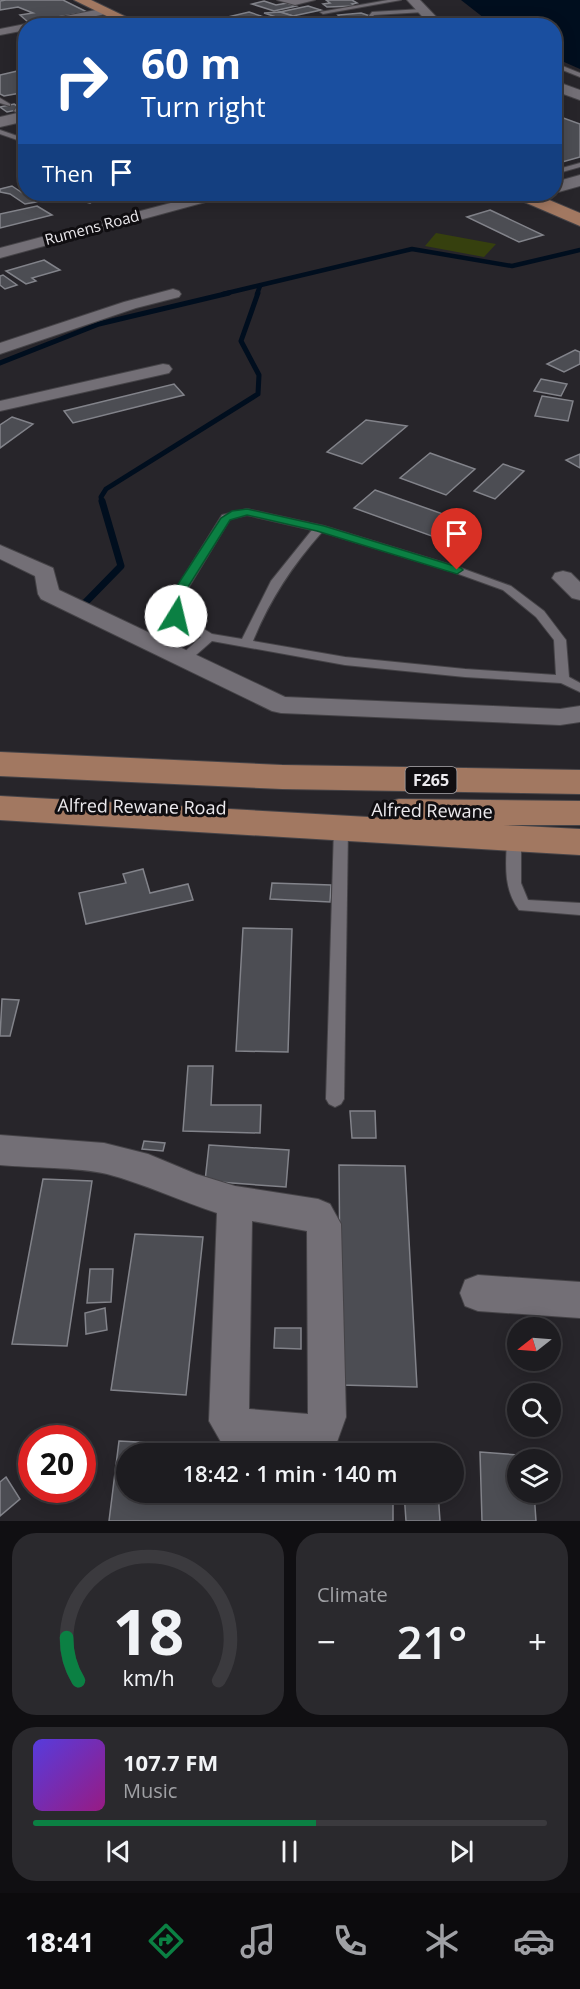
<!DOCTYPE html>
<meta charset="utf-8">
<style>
:root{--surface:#1d1c20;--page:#2a292d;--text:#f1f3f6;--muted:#a0a1a5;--line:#3b3a3e;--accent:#0b8043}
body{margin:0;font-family:"Open Sans",sans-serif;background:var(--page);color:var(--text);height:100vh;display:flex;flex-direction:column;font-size:22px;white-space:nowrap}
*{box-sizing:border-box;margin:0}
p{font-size:20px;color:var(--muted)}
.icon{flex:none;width:33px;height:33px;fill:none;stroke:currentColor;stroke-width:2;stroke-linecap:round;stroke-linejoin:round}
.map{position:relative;height:1521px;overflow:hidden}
.panel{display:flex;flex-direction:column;gap:12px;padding:12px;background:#100f12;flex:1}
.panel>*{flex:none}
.banner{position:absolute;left:18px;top:18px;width:544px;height:183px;border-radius:24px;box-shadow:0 3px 15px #0003,0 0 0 2px var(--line);background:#1a4fa0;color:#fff;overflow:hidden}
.needle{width:39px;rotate:253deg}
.controls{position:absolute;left:507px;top:1317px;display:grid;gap:12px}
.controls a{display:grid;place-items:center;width:54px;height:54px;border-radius:50%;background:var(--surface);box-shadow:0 3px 15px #0003,0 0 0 2px var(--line);font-size:30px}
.speed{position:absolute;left:18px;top:1425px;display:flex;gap:12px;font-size:30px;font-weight:700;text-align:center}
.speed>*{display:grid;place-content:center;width:78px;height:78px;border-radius:50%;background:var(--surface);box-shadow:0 3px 15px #0003,0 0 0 2px var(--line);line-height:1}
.speed .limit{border:9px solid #d22;background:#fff;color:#111}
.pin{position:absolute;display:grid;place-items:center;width:51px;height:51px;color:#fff;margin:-62px -26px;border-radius:50% 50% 50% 0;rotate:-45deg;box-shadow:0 0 6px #0007}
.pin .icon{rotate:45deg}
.me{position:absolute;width:66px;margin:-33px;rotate:9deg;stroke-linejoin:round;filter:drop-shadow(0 0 4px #0008)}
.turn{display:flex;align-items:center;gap:21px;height:126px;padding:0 24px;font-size:27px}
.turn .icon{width:78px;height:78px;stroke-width:2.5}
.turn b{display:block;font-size:42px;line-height:51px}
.then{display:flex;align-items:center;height:57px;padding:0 24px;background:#0003;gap:12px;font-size:22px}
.big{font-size:45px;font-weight:600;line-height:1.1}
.panel .card{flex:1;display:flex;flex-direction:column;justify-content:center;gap:9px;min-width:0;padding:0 21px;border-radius:24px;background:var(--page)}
.panel .dial{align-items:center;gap:0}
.dial svg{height:156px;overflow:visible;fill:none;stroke:var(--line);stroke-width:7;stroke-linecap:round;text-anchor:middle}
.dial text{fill:var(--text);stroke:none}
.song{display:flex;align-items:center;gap:18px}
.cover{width:72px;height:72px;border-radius:9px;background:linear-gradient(135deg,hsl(250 70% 55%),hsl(310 70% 35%))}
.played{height:6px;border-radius:3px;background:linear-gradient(90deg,var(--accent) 55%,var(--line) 55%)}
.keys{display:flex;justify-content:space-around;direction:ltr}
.heat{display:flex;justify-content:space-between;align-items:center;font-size:33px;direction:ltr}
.panel .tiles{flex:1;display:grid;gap:12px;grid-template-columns:1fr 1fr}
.card:last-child{grid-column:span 2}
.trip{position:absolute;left:116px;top:1443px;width:348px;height:60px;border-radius:30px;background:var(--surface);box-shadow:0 3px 15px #0003,0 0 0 2px var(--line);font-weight:600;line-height:60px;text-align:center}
.menu{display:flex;height:96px;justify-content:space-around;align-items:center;background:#0c0b0d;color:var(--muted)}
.menu .icon{width:42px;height:42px}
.menu .selected{color:var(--accent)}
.menu b{font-size:27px;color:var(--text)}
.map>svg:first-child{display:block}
</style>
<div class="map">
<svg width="580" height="1521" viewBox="0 0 580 1521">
<rect width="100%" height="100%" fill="#27252a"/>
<polygon fill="#36400e" points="436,233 496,244 484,257 425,246"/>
<polygon fill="#000e1e" points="461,0 580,0 580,69 555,58 555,26 493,25"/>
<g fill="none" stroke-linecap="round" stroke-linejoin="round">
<g stroke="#000e1e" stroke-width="4.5">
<polyline points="223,294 412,249 512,266 580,250"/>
<polyline points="257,294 260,286"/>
</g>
<g stroke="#000e1e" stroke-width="5">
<polyline points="0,363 99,324 229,293"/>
<polyline points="102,502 101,497 106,489 258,394 259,375 241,341 258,293"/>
</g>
<polyline stroke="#000e1e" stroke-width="7" points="79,609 121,566 102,501"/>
</g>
<g fill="#4c4d53" stroke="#82838a" stroke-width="1.5">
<polygon points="6,0 63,0 87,12 28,22 20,15 33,13 18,7 0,10 0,1"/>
<polygon points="326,0 352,0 357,3 352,4 355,6 327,7 323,4 330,3"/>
<polygon points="264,1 276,5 287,3 296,6 274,11 252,4"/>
<polygon points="308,6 321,10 293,16 280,12"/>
<polygon points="249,12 261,16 223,24 227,26 198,24"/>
<polygon points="280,12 293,16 279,18 264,13"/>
<polygon points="361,13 379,19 365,23 362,21 347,23 338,15"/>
<polygon points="273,21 285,26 256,24 266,22"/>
<polygon points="26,69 26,92 4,96 0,94 0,75"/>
<polygon points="14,104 22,109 7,112 0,107"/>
<polygon points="555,115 580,124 580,157 555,164"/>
<polygon points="12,186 36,202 25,204 10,194 0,192 0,189"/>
<polygon points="88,194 108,194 90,203 77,200"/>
<polygon points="37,206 52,215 0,228 0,214"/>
<polygon points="490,210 543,235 519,242 467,217"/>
<polygon points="44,260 60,270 32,278 36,281 26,284 6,271"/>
<polygon points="3,275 17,285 5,289 0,285 0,276"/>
<polygon points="575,350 580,352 580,364 564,372 547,364"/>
<polygon points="541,379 567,384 561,396 534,391"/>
<polygon points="174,384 184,395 73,423 64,411"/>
<polygon points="542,396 573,401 568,421 535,416"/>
<polygon points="12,417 33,424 0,448 0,425"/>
<polygon points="366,420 407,426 362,464 327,452"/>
<polygon points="430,453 475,469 446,495 400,478"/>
<polygon points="580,454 580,468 566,460"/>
<polygon points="503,464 524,471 495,499 474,491"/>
<polygon points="375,490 471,524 451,543 354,508"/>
<polygon points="143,869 150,893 188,884 193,900 86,924 79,893 126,883 123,874"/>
<polygon points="272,883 331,885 330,902 270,899"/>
<polygon points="243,928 292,929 288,1052 236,1051"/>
<polygon points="2,999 19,1000 10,1036 0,1036"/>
<polygon points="188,1066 213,1066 211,1105 261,1105 260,1133 183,1131"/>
<polygon points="350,1111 375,1111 376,1138 352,1138"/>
<polygon points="144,1141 165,1143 163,1151 142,1149"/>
<polygon points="209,1145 289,1150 286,1187 205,1181"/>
<polygon points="339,1165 405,1166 417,1387 341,1385"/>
<polygon points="43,1179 92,1181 67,1346 12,1344"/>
<polygon points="135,1234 203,1237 186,1395 111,1390"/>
<polygon points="90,1269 113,1269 111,1302 87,1303"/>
<polygon points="105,1308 107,1330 86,1334 85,1313"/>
<polygon points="275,1328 301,1328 301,1349 274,1348"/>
<polygon points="119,1441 368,1454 126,1454 126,1492 393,1492 393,1521 109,1521"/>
<polygon points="428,1445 430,1454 403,1454 402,1450"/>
<polygon points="480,1452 531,1456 531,1460 518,1460 518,1492 534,1492 536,1521 482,1521"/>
<polygon points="6,1477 20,1499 0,1516 0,1482"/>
<polygon points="404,1492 438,1492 440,1521 406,1521"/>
</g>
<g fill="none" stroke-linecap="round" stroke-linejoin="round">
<defs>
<g id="service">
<polygon points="277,0 315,0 295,5"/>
<polygon points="388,0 401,0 323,14 320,12"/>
<polygon points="422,9 424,12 374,15 371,19 368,17 372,12"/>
<polygon points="457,17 478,26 470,26 456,21 429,20"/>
<polygon points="555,63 580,73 580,77 555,67"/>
<polygon points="0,98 10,104 10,106 0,103"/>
<polygon points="16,108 26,112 26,117 14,111"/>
<polygon points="0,130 26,139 26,143 0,134"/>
<polygon points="580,163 580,167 555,174 555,170"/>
<path d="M247,509L324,526L461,568L511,586L544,611L566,640L569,677L580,683V692L561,683L465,677L345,665L212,641L188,662H180L178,659L180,656L201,637L172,620L166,605L222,515ZM247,515L312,530L271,581L242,639L212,634L181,615L178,605L230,519ZM322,532L453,572L503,590L536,617L554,640L556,675L465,669L345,657L253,641C270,599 292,566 322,532Z"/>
<polygon points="341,823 346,824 348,828 344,1099 341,1104 335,1107 329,1104 326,1099 334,828 336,824"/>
<path d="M514,834L519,835L521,839V883L528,900L580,903V915L519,910C503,888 506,865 507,839L509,835Z"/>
</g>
<g id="minor">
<polygon points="106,8 111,11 110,13 50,26 26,26 26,30 0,35 0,29"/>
<polygon points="205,194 226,194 224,197 0,258 0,248"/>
<polygon points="173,289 179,291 181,294 179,297 136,308 0,354 0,343 124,302"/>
<polygon points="163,364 169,365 172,369 169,373 0,411 0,401"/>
<polygon points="0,545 53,568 59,590 285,697 560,709 580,706 580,722 560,725 281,713 272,711 41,599 38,594 35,576 0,559"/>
<polygon points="563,571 571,573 580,582 580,600 572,598 552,578 555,573"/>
<path d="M0,1135L104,1143L148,1154L196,1174L235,1186L318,1199L330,1204L341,1224L346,1417L337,1442L314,1454L235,1448L221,1442L209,1421L217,1213C180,1201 145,1184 107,1174C78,1167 31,1168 0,1165ZM252,1221L307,1231L308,1414L249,1409Z"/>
<polygon points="478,1275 580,1282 580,1318 478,1311 465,1306 460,1293 465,1280"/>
</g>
<g id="tertiary">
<polygon points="407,0 420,0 445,26 431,26"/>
<polygon points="555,81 580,90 580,100 555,91"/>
<polygon points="26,111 26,121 0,127 0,117"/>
<polygon points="580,175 580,186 555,193 555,182"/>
</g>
<g id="primary">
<polygon points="74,0 91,0 145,26 127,26"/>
<polygon points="512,194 535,194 580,213 580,226 515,198"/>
<polygon points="0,752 282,765 580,770 580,794 282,789 0,776"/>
<polygon points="0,796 386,818 382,811 387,802 399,799 580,801 580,825 503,825 580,829 580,855 0,820"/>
</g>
</defs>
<use href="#service" stroke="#454347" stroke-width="2"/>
<use href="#minor" stroke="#454347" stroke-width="2"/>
<use href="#tertiary" stroke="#454347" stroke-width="2"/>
<use href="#primary" stroke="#454347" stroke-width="2"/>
<use href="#service" fill="#736f76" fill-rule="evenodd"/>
<use href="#minor" fill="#736f76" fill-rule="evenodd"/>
<use href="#tertiary" fill="#736f76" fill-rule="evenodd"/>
<use href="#primary" fill="#a27861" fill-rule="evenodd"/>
</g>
<polygon fill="#0b8043" stroke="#07532c" stroke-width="1.5" points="247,509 324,526 461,568 463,570 457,574 317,531 247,515 230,520 181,598 178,605 182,616 180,619 172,619 166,605 169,598 221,518 232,511"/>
<g text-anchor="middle" stroke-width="6" stroke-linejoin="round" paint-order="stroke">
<g font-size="15" fill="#ebe9ed" stroke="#100e11">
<text transform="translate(92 228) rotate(-15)" y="5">Rumens Road</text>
</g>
<rect fill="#100e11" stroke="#a9a7ab" stroke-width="1.5" x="405.5" y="767" width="51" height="26" rx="4.5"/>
<g font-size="16" font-weight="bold" fill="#ebe9ed">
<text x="431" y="786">F265</text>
</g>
<g font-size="18" fill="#ebe9ed" stroke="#100e11">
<text transform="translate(142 807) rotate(1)" y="6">Alfred Rewane Road</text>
<text transform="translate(432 811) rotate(1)" y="6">Alfred Rewane</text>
</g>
</g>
</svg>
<div class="controls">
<a><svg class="needle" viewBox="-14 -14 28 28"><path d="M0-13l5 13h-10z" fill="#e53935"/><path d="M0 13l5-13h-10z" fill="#a0a1a5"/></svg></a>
<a><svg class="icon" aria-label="search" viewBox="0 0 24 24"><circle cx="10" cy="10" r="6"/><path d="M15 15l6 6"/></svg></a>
<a><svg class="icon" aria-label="layers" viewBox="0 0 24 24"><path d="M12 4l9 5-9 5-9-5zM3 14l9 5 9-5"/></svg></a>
</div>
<div class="speed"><div class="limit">20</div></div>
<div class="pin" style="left:457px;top:570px;background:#d93025"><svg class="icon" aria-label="arrive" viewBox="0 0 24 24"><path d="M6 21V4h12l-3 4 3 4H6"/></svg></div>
<svg class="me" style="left:176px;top:616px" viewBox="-20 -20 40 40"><circle r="19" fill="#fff"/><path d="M0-13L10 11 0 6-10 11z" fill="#0b8043"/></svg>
<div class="trip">18:42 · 1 min · 140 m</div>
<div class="banner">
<div class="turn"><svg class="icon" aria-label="right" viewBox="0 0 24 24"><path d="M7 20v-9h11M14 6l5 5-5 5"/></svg><div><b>60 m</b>Turn right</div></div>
<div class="then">Then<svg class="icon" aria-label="arrive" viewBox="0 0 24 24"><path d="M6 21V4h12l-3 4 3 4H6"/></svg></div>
</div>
</div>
<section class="panel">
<div class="tiles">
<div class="card dial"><svg viewBox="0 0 100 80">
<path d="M14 69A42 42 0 1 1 86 69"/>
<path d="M14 69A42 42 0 0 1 8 47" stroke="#0b8043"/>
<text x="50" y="56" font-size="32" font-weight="700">18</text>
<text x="50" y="72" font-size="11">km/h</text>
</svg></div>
<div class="card"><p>Climate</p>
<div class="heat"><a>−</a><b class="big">21°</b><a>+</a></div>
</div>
<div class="card">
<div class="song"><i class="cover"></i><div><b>107.7 FM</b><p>Music</p></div></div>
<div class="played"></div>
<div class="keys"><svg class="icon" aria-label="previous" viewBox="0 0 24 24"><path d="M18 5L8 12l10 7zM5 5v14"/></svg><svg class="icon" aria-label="pause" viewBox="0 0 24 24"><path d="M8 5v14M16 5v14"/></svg><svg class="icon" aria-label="next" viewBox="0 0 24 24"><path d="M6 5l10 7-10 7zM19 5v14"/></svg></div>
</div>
</div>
</section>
<nav class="menu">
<b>18:41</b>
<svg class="icon selected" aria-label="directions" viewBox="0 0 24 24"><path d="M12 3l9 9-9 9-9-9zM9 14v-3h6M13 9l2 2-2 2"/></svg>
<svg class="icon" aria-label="music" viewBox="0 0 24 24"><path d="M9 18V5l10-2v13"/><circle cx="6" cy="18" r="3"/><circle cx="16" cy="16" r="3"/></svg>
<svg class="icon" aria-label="phone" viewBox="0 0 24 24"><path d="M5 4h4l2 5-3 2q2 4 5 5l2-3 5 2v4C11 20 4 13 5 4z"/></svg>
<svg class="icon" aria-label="climate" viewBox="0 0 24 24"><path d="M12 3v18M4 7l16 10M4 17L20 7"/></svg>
<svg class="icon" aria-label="car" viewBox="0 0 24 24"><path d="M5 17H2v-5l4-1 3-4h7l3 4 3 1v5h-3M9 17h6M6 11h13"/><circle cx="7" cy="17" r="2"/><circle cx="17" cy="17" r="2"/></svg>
</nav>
